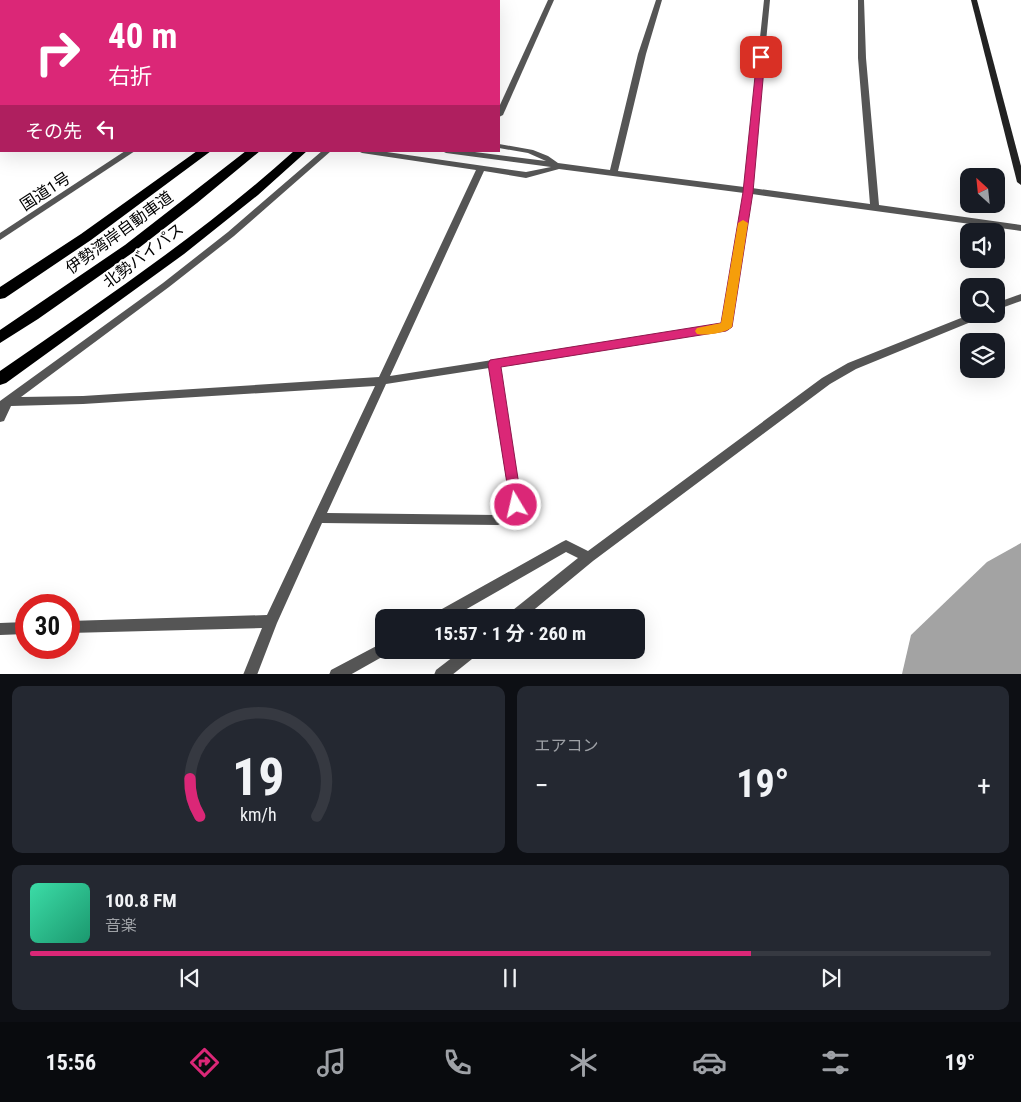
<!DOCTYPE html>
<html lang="ja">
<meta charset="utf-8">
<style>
:root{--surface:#171b24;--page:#242831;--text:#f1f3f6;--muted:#9ea1a6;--line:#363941;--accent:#db2777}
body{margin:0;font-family:"Roboto Condensed","Noto Sans JP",sans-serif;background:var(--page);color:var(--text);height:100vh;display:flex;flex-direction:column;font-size:19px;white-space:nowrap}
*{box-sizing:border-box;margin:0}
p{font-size:16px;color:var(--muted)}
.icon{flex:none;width:28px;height:28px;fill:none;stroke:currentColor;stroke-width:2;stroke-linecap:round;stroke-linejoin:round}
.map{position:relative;height:674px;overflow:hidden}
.details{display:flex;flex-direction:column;gap:12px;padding:12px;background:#0d0f14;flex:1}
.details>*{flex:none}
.hud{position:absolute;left:0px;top:0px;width:500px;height:152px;box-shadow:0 5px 20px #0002;background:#db2777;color:#fff;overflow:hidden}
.needle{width:32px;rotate:333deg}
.buttons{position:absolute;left:960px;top:168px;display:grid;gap:10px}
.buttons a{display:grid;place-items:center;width:45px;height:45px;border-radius:10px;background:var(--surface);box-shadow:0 5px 20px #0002;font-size:25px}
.speed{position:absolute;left:15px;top:594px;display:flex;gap:10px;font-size:25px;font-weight:700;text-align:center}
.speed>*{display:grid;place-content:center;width:65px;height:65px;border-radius:50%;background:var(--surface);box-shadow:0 5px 20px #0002;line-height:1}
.speed .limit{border:8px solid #d22;background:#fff;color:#111}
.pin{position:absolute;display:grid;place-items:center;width:42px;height:42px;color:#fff;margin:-21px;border-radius:10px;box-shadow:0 2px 8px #0006}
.me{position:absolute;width:55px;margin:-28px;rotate:351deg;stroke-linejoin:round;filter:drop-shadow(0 0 4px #0008)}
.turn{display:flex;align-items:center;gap:18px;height:105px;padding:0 25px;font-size:22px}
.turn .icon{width:65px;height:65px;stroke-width:2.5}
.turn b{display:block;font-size:35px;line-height:42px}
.then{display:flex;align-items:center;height:48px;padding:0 25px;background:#0003;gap:10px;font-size:19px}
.big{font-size:38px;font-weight:700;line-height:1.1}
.details .tile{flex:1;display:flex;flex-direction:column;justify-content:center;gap:8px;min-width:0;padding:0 18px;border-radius:10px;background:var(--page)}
.details .dial{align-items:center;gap:0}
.dial svg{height:130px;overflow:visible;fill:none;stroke:var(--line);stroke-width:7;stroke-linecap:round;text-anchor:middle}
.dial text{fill:var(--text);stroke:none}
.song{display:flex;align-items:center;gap:15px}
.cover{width:60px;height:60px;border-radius:8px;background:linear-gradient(135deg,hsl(160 70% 55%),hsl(160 70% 35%))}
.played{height:5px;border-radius:2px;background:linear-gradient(90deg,var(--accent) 75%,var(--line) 75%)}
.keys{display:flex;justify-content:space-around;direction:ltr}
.heat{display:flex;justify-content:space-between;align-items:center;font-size:28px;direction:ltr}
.details .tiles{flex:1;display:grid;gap:12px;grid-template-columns:1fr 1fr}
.tile:last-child{grid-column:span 2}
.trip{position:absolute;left:375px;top:609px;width:270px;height:50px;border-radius:10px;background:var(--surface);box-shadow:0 5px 20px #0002;font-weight:700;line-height:50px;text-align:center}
.menu{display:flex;height:80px;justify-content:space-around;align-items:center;background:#090b0e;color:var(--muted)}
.menu .icon{width:35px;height:35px}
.menu .selected{color:var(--accent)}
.menu b{font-size:22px;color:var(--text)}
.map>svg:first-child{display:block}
</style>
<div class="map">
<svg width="1021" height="675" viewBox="0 0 1021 675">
<rect width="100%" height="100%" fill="#fff"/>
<polygon fill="#a3a3a3" points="1021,543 1021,674 902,674 911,635 987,562"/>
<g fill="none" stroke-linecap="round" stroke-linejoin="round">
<g fill="#555" fill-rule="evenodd">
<polygon points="548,0 554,0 503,115 499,117 499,107"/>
<path d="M656,0H662L646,54L618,171L744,187L764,0H770L752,188L870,204L858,58V0H864L866,58L879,205L1021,225V231L752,194L729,330L500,366L522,505C518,513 506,522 498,525L322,523L277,623L257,675H243L262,628L69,633V621L267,615L375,386L83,404L11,406L4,421L0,422V401L163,283L228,232L322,151H331L234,236L169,287L21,397L83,396L379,377L476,170L362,153L358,151H380L526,172L551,167L446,153L442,151H467L546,161L528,153L499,148V144L533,150L548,156L558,163L610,170L638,54ZM559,169L744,193L722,324L390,376L484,171L526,178ZM489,368L510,503L496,515L327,513L386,384Z"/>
<rect x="0" y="98" width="1" height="4"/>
<rect x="0" y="108" width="1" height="4"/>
<rect x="0" y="119" width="1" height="4"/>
<polygon points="125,151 135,151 0,240 0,233"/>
<polygon points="1021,294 1021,301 996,310 996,303"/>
<polygon points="971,314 985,314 983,317 856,369 830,384 593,561 524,618 507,618 508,614 578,558 566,552 451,618 432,618 433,614 562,542 566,540 588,551 822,378 848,363"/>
<polygon points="26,622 26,634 0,635 0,623"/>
<polygon points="384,642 384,650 390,650 389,653 350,675 329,675 331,670"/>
<polygon points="462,650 479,650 477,655 452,675 434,675 436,670"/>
</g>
<polygon fill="#222" fill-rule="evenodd" points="971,0 977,0 1021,166 1021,185 1017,182"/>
<g fill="#000" fill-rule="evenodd">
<polygon points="197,151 211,151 91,240 5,298 0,299 0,287 81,234"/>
<polygon points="246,151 260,151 197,203 135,251 38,319 0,343 0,330 125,245"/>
<path d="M294,151H307L258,195L184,254L6,383L0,385V371C100,302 203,233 294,151Z"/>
</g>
</g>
<polygon fill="#db2777" stroke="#8e194d" points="761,55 765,57 753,192 732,327 726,331 501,367 522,505 520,509 516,510 511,509 488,364 490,360 721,323 743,192 757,57"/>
<path fill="#f59e0b" d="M743,220L748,223L732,327C726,333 706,336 697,334L695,331L697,328L721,323L738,223Z"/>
<g text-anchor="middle" stroke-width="4" stroke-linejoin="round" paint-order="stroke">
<g font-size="16" fill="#000" stroke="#fff">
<text transform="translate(45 191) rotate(-33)" y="6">国道1号</text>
<text transform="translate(119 232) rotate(-36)" y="6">伊勢湾岸自動車道</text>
<text transform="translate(143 255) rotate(-37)" y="6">北勢バイパス</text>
</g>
</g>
</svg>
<div class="buttons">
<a><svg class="needle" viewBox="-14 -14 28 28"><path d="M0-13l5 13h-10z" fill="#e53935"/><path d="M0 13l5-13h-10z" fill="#9ea1a6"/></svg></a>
<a><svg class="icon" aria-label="sound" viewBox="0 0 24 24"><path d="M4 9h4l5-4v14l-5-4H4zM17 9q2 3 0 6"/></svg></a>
<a><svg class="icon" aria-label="search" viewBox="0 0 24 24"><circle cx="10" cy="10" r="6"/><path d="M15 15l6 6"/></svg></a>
<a><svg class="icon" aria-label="layers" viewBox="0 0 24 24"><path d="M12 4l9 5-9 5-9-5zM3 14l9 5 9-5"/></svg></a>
</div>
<div class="speed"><div class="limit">30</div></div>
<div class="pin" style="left:761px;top:57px;background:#d93025"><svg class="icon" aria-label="arrive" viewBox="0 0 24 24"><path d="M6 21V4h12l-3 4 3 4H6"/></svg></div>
<svg class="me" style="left:516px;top:505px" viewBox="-20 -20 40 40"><circle r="17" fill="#db2777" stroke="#fff" stroke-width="3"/><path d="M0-11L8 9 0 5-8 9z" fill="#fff"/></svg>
<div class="trip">15:57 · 1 分 · 260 m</div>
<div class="hud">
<div class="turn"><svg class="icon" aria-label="right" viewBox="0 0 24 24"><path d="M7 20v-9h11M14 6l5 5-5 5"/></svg><div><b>40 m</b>右折</div></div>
<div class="then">その先<svg class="icon" aria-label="left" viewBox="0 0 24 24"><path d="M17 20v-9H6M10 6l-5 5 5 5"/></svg></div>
</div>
</div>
<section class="details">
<div class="tiles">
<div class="tile dial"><svg viewBox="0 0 100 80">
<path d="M14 69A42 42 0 1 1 86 69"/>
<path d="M14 69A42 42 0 0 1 8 46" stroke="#db2777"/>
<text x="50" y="56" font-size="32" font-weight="700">19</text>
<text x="50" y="72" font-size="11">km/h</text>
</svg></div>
<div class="tile"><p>エアコン</p>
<div class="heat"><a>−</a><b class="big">19°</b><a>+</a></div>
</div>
<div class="tile">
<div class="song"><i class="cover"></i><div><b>100.8 FM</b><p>音楽</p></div></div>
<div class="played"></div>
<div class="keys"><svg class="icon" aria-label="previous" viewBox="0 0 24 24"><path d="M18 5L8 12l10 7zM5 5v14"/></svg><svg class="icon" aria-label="pause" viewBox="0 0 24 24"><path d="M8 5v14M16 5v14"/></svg><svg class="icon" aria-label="next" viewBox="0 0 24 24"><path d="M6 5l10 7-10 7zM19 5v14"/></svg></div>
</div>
</div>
</section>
<nav class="menu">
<b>15:56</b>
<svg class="icon selected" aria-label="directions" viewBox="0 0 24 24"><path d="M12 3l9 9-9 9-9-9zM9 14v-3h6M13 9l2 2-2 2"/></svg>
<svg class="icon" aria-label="music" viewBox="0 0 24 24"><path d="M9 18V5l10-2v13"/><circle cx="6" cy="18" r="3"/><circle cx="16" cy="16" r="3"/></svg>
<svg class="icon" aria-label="phone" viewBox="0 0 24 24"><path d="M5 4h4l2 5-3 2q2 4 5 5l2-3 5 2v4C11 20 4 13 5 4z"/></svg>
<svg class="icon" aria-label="climate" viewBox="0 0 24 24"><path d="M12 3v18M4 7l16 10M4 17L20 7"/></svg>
<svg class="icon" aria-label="car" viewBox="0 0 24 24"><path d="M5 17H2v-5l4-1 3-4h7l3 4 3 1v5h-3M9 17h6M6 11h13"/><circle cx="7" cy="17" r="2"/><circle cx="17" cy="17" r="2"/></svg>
<svg class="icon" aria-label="filters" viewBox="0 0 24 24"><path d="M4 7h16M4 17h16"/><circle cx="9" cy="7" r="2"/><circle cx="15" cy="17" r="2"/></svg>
<b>19°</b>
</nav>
